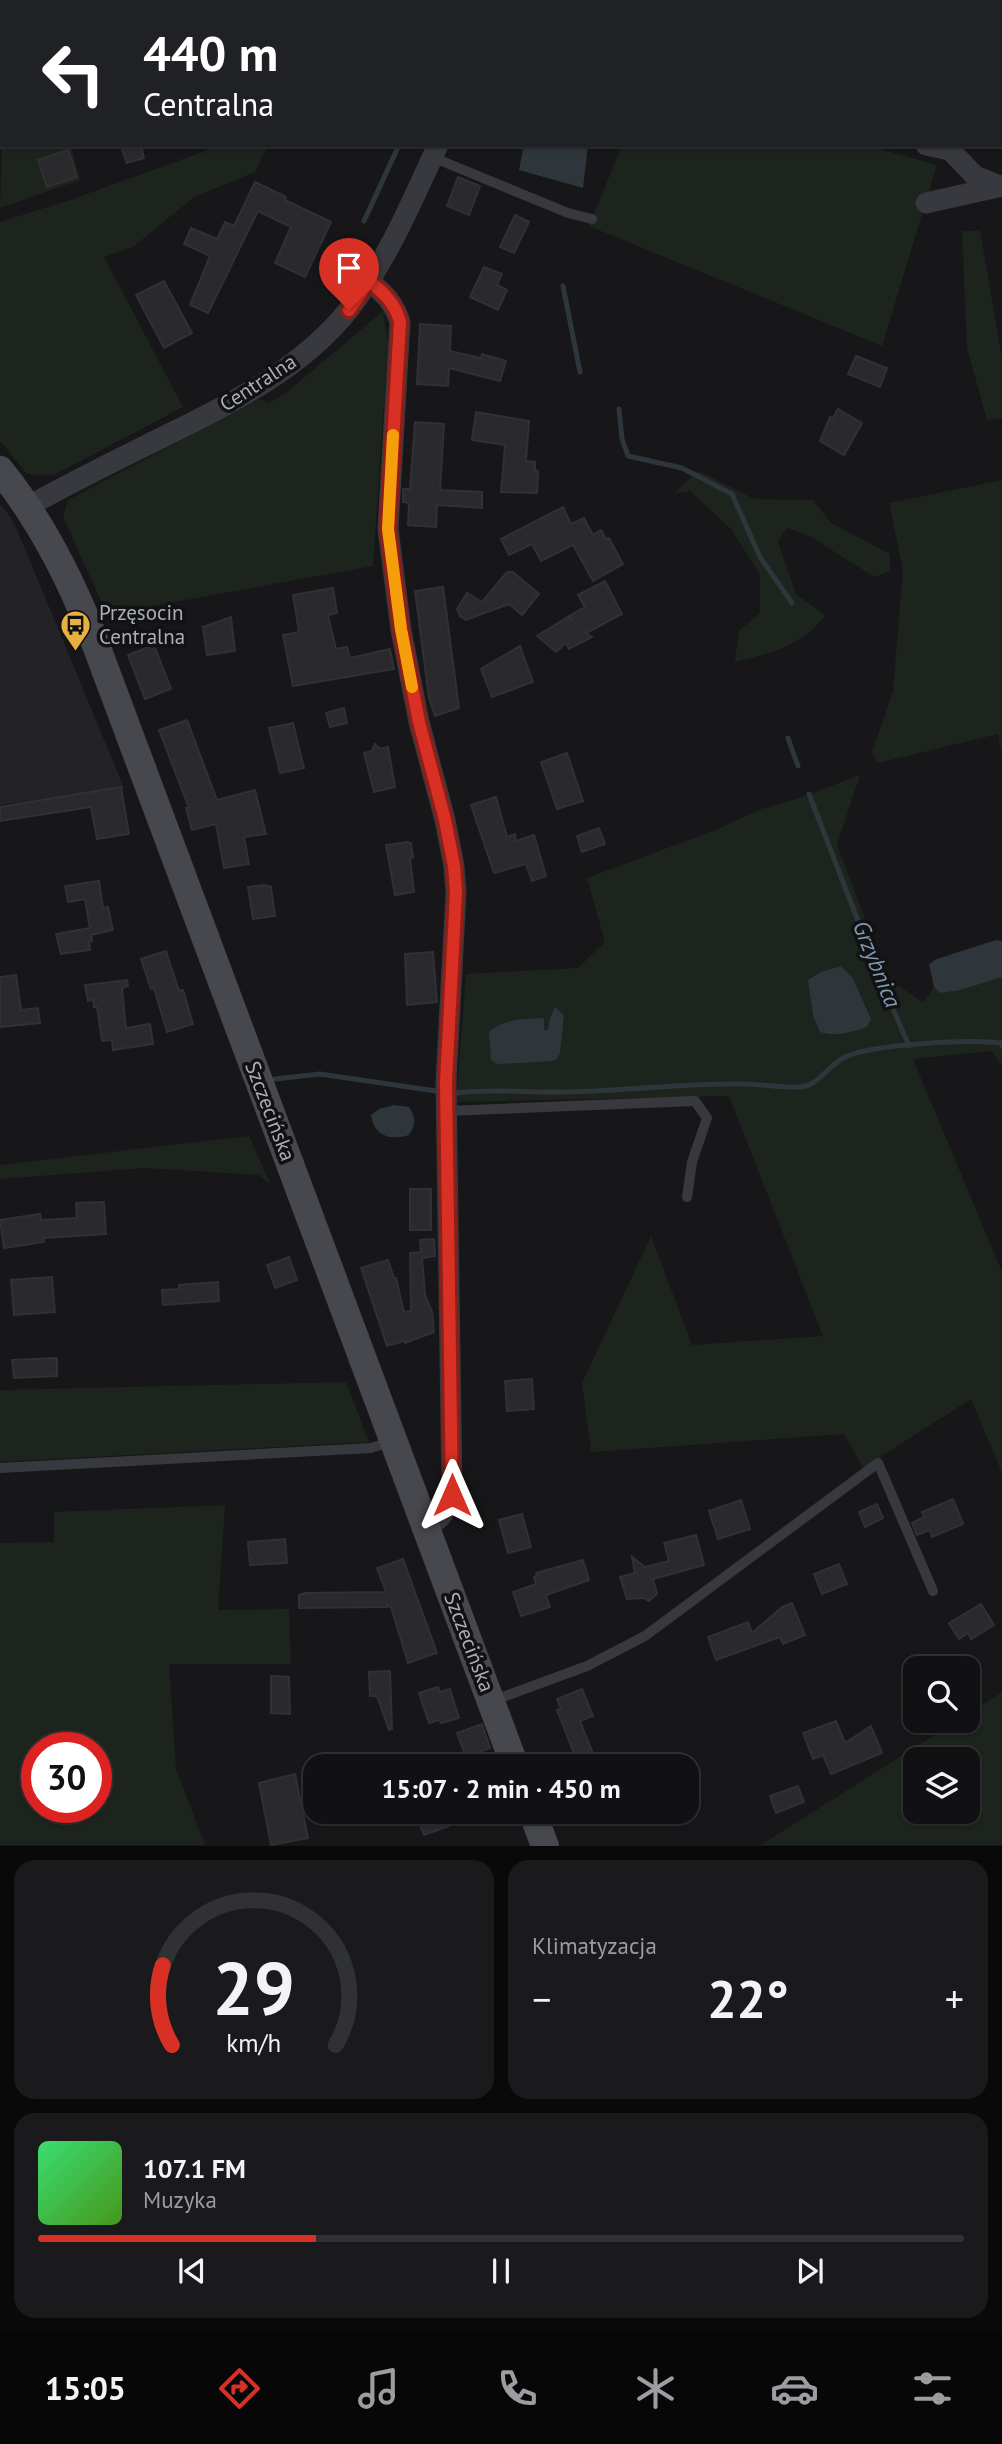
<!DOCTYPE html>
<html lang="pl">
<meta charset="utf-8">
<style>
:root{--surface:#111113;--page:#1a1a1c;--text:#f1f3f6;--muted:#9c9da0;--line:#303133;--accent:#d93025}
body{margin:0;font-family:"PT Sans",sans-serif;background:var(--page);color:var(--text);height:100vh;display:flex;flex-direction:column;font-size:26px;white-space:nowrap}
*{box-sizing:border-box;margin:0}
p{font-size:23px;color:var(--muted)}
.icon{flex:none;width:38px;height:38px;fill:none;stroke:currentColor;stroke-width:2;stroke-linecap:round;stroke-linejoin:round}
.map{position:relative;height:1846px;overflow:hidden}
.panel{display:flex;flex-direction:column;gap:14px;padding:14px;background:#09090a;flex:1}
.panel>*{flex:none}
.banner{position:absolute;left:0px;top:0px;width:1003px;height:147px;box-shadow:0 2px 5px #0004,0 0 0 2px var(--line);background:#202124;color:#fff;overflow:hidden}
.fabs{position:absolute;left:903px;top:1656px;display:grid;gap:14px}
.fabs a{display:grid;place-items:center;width:77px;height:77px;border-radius:14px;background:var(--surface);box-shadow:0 2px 5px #0004,0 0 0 2px var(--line);font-size:35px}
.speed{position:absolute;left:21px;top:1732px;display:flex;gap:14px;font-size:35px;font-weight:700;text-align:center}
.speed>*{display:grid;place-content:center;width:91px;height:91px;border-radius:50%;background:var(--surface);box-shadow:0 2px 5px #0004,0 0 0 2px var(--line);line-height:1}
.speed .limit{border:10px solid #d22;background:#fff;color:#111}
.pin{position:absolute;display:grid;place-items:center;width:60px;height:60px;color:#fff;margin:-72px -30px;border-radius:50% 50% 50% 0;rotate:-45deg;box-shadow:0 0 7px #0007}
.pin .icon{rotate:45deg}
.me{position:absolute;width:77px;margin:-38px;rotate:0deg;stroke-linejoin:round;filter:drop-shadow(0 0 5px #0008)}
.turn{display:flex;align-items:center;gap:24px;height:147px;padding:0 28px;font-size:32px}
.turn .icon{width:91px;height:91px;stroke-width:2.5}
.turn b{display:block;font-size:49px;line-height:60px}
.big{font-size:52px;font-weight:700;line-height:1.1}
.panel .tile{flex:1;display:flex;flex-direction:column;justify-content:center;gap:10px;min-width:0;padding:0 24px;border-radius:21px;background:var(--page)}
.panel .dial{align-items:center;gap:0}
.dial svg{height:182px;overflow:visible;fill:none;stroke:var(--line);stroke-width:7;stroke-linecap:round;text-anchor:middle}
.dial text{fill:var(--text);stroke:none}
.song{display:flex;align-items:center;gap:21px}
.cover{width:84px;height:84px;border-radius:10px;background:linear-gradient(135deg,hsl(140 70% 55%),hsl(100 70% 35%))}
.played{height:7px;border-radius:4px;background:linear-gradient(90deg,var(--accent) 30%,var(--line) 30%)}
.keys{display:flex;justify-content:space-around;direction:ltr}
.heat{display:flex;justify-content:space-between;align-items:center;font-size:38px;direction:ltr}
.panel .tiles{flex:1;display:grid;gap:14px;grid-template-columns:1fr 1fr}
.tile:last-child{grid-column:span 2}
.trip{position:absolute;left:303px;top:1754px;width:396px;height:70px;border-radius:21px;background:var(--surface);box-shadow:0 2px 5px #0004,0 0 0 2px var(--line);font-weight:700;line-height:70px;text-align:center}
.dock{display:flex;height:112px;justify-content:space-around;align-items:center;background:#070708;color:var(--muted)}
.dock .icon{width:49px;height:49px}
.dock .on{color:var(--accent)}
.dock b{font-size:32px;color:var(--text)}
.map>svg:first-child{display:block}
</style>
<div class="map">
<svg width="1002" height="1846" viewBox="0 0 1002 1846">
<rect width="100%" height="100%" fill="#171719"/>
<polygon fill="#232326" points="0,504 11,518 18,532 124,788 0,805"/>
<g fill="#1d241e" fill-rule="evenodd">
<polygon points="2,141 2,145 71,145 80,180 0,208"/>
<polygon points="222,145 268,145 255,172 194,197 133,247 104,257 183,407 54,475 27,474 0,441 0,222 70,200"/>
<polygon points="622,145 866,145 937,165 882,346 589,226"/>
<polygon points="962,231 980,231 1002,359 1002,418 987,420 967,348"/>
<polygon points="383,311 388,344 373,566 103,615 101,601 63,517 68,500 259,399 269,403 285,394"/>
<path d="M699,471L754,499L813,500L831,523L890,554V571L874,577L810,536L787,528L778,542L796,594L825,615C805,645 768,654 735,662L739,631L760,613V574L731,529L690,491L674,493Z"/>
<polygon points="1002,480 1002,756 998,734 878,763 872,752 893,691 903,570 889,503"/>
<path d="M860,775L837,845L888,979L923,1002L934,987L940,993L1002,977V1067L992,1051L913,1059L1002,1272V1473L971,1399L863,1468L844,1434L591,1452L582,1383L651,1236L692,1345L823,1336L729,1096L456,1102L466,974L578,968L605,942L587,878L718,829L761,809L799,798ZM853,978L871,1018L867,1027L813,1016L808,980Z"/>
<polygon points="249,1136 271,1185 259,1175 144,1168 0,1179 0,1165"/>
<polygon points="346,1382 369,1442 0,1462 0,1390"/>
<path d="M225,1505L218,1610L289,1609L291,1664H169L176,1769L205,1845H0V1543L54,1542V1512ZM37,1748H96V1808H37Z"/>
<path d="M1002,1692V1845H761L958,1720H968V1714ZM915,1759H968V1811H915Z"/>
</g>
<g fill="#2e363c">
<polygon points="524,145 588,145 583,188 519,170"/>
<polygon points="996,940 1002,941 1002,977 960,990 940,993 934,987 929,964 937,959"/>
<path d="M841,966L853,978L871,1019L867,1027C851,1032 837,1037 820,1032L813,1016L808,980L821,972Z"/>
<path d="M555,1007L564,1015L560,1053L557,1059L552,1061L497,1064L491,1060L489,1032C505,1018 524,1019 544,1018V1030H548L550,1018Z"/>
<path d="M394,1105L409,1107C416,1117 416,1125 409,1135C390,1141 374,1136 371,1115L379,1109Z"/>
</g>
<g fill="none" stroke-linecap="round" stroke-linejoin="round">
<g stroke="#2e363c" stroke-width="5">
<polyline points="364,221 399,145"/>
<polyline points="563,286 580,372"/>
<polyline points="619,409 622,439 628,456 682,468 732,494 760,557 792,603"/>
<polyline points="788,738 798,766"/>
<polyline points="809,794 884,988 909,1046"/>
<polyline points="275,1079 320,1074 436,1091"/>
<path d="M455,1093C491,1088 530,1093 567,1092C625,1091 683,1083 742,1084C761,1084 781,1088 800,1087C818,1086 828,1066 843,1058C870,1044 970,1039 1001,1043L1002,1046"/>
</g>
</g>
<g fill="#2a2a2d" stroke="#313135" stroke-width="2">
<polygon points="120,145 141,145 144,158 127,163"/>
<polygon points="68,150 77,177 47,187 38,160"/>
<polygon points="458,177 480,186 469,215 447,206"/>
<polygon points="255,182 286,197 285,200 331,222 305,277 275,263 291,227 258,211 208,313 190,305 210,256 184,244 191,228 217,239 225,222 234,226"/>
<polygon points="515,215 529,222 514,253 500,247"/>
<polygon points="484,267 502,274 497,285 507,290 498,310 470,297"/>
<polygon points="164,281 192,333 164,348 136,295"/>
<polygon points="420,324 451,326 450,351 481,358 482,354 506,361 500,381 449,368 448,386 417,384"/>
<polygon points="856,356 887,368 880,387 848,374"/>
<polygon points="838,409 862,423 844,455 820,441 830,417 833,418"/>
<polygon points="476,412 529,421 526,461 535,462 535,470 538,471 537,493 501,492 505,445 472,440"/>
<polygon points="415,422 444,424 440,490 482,492 482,508 437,505 436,527 408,525 409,503 403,502 403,489 410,489"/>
<polygon points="563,507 571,524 584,518 593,535 601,530 606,539 609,538 623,564 593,581 573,545 541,561 532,544 509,555 501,539"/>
<polygon points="507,572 513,572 539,594 522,615 509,604 466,620 460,616 457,609 467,593 482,602"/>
<polygon points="605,581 622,614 586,633 592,637 569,649 566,643 556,652 537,636 568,617 572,621 569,616 585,607 578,595"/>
<polygon points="443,587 459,708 435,716 429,698 415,591"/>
<polygon points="333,588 337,613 328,615 336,649 347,647 350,658 390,649 394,669 293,686 283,635 299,632 293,595"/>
<polygon points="231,617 235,651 207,655 203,627"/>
<polygon points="154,645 171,689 145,699 128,655"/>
<polygon points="520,646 533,682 492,697 481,669"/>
<polygon points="344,708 347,723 330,727 326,713"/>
<polygon points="187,720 217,800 255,790 266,834 244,837 249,864 224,868 216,824 192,830 186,808 189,808 159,730"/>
<polygon points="293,723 304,768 280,773 269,728"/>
<polygon points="375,744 380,749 388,747 395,787 374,792 364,753 372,751"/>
<polygon points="567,753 583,801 557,809 541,762"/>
<polygon points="121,787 129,834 97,839 91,807 0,821 0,807"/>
<polygon points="496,797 507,837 515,834 516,841 534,835 546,876 532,881 526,864 494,873 471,805"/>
<polygon points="599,828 605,844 582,852 577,836"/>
<polygon points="408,842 411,843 413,857 410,858 414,892 395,895 386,845"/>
<polygon points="99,881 103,908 108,907 113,930 91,935 92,941 89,942 90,950 61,954 56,934 90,928 85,899 68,902 65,886"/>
<polygon points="264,885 271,887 275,916 253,919 248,887"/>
<polygon points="166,951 179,991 183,990 193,1024 167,1032 154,988 151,989 141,959"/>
<polygon points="433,952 437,1002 407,1005 405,954"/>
<polygon points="16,975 21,1010 38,1008 40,1023 0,1027 0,977"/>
<polygon points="127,980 128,986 122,988 126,1028 150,1024 153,1044 113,1050 112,1040 102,1041 97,1007 94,1007 93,999 88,1001 85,985"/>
<rect x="410" y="1189" width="21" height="41"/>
<polygon points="104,1202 106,1234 43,1238 44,1242 4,1248 0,1220 40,1214 41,1220 77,1218 76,1203"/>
<polygon points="434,1239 435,1256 422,1258 425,1295 432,1312 434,1332 405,1343 404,1341 387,1346 361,1268 388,1260 394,1278 396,1278 404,1312 411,1311 410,1253 421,1252 420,1240"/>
<polygon points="289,1257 297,1280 275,1288 267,1265"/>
<polygon points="52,1277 55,1312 14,1315 11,1280"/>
<polygon points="218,1282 219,1301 163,1305 162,1290 179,1289 179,1285"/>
<polygon points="57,1358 57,1376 14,1378 12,1360"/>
<polygon points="532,1379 534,1409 507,1411 505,1381"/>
<polygon points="953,1499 963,1524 932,1537 930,1530 917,1535 912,1523 924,1517 922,1512"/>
<polygon points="741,1500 750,1529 718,1539 709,1511"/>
<polygon points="877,1504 883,1518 865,1527 859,1512"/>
<polygon points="522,1514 531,1547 508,1553 499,1520"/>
<polygon points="696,1535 704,1565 653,1579 657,1594 649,1601 644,1598 627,1599 620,1577 635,1573 632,1557 645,1567 669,1561 664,1543"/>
<polygon points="285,1539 287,1563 250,1565 248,1542"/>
<polygon points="403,1559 437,1653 408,1663 391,1607 387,1605 387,1607 299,1608 299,1595 305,1593 386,1592 377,1568"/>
<polygon points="583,1560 589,1580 546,1595 550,1607 521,1616 513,1592 536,1584 534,1577 537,1576 536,1573"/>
<polygon points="839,1564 847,1584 822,1594 814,1574"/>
<polygon points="792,1603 805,1635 783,1644 780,1637 716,1660 708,1637 748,1622 752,1633 782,1607"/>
<polygon points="981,1604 994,1625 971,1639 968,1633 959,1639 949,1623"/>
<polygon points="390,1671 392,1729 389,1730 377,1696 370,1696 369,1672"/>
<polygon points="271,1676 289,1677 290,1714 271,1713"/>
<polygon points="438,1687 440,1692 450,1689 459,1718 441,1723 439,1720 429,1723 419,1693"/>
<polygon points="582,1689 593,1716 580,1721 598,1766 579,1766 557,1710 561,1709 557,1699"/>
<polygon points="836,1721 845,1743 871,1726 882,1753 831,1774 823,1755 813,1759 803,1733"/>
<polygon points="482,1724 490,1748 466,1757 457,1733"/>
<polygon points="295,1774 308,1838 271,1845 259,1783"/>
<polygon points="798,1786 804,1802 776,1813 770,1796"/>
<polygon points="415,1811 444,1811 449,1826 424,1835"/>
</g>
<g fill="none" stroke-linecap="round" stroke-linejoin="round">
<g stroke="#38393e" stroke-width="10">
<polyline points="432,157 568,213 592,219"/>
<polyline points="447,1111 695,1101 707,1118 692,1162 687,1197"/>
<polyline points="0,1468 371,1448 393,1441"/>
<polyline points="492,1701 587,1666 645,1636 878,1463 933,1591"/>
</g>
<g stroke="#38393e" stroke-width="21">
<polyline points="496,2 497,0"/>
<polyline points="926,145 950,150 975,176 1000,186"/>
<polyline points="926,203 1002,186"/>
<path d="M369,281C384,293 394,303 400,322L388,529L401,630L419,722L445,820L454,866L456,893L446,1082L452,1490C450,1507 442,1520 425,1527"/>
<path d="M27,507C73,481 121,458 169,434C234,402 304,367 350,308C388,259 412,201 438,145"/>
</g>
<g stroke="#46484d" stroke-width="28">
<path d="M0,470C39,518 67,572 90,629L515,1766"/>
<polyline points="532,1811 545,1846"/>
</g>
</g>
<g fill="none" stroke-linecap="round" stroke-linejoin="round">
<defs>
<path id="route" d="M349,310L369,281C384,293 395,303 400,322L388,529L401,629L419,722L445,820L454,866L456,892L446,1082L452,1495"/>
</defs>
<use href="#route" stroke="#8d1f18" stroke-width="18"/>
<use href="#route" stroke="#d93025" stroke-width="12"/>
<polyline stroke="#f59e0b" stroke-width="12" points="393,435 388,529 401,629 412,687"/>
</g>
<defs>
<symbol id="bus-pin" viewBox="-11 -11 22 30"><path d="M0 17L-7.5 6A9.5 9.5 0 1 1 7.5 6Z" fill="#e8b040" stroke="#121214"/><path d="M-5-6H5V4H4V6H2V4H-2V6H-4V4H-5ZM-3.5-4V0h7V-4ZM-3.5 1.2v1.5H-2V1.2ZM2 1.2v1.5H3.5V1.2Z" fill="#111"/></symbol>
</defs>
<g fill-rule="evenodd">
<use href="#bus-pin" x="58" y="608" width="35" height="47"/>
</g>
<g text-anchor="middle" stroke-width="7" stroke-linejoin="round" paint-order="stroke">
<g font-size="21" fill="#aaaeb8" stroke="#121214">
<text transform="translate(258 383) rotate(-33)" y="7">Centralna</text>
<text transform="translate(270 1111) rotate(69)" y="7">Szczecińska</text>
<text transform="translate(469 1642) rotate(69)" y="7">Szczecińska</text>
</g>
<g font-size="21" fill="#aaaeb8" stroke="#121214" text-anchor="start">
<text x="99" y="620">Przęsocin<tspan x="99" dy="24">Centralna</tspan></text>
</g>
<g font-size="23" font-style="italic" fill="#839bb1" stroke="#121214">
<text transform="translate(877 964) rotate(68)" y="8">Grzybnica</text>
</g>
</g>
</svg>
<div class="fabs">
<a><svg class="icon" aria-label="search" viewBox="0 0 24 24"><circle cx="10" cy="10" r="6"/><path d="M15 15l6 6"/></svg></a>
<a><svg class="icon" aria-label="layers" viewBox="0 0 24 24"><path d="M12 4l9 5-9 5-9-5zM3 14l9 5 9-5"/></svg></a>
</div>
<div class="speed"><div class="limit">30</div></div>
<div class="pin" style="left:349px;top:310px;background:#d93025"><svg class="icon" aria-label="arrive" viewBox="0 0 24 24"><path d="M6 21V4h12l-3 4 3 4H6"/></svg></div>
<svg class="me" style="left:452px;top:1495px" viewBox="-20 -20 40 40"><path d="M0-17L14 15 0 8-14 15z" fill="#d93025" stroke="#fff" stroke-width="4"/></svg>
<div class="trip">15:07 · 2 min · 450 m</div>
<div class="banner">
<div class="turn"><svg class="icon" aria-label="left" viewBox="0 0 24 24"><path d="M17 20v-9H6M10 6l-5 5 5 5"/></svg><div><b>440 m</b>Centralna</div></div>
</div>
</div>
<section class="panel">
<div class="tiles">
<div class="tile dial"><svg viewBox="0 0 100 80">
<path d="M14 69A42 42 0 1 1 86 69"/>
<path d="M14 69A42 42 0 0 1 10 34" stroke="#d93025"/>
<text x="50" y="56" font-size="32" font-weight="700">29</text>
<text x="50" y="72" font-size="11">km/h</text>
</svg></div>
<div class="tile"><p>Klimatyzacja</p>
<div class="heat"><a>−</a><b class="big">22°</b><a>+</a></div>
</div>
<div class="tile">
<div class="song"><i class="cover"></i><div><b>107.1 FM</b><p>Muzyka</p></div></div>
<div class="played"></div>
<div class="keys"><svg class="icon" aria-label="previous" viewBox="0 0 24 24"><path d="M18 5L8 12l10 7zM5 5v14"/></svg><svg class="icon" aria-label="pause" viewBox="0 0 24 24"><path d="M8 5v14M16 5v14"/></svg><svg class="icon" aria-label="next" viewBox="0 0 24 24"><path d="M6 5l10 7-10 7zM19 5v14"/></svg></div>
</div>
</div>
</section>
<nav class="dock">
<b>15:05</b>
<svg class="icon on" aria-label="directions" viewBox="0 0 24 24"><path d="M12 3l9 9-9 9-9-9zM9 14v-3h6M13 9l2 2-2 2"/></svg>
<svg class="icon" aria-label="music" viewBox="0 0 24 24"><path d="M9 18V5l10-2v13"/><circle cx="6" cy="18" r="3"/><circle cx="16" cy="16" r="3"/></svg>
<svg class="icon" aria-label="phone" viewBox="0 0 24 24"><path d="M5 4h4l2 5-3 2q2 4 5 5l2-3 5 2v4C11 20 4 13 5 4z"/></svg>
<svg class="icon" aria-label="climate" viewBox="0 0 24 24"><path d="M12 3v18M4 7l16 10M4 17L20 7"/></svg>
<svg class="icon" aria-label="car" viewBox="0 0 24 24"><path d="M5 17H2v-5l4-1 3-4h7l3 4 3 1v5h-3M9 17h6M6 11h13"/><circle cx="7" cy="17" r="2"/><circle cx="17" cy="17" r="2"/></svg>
<svg class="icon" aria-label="filters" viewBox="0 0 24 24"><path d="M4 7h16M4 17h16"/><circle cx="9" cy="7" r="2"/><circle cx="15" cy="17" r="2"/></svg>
</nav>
